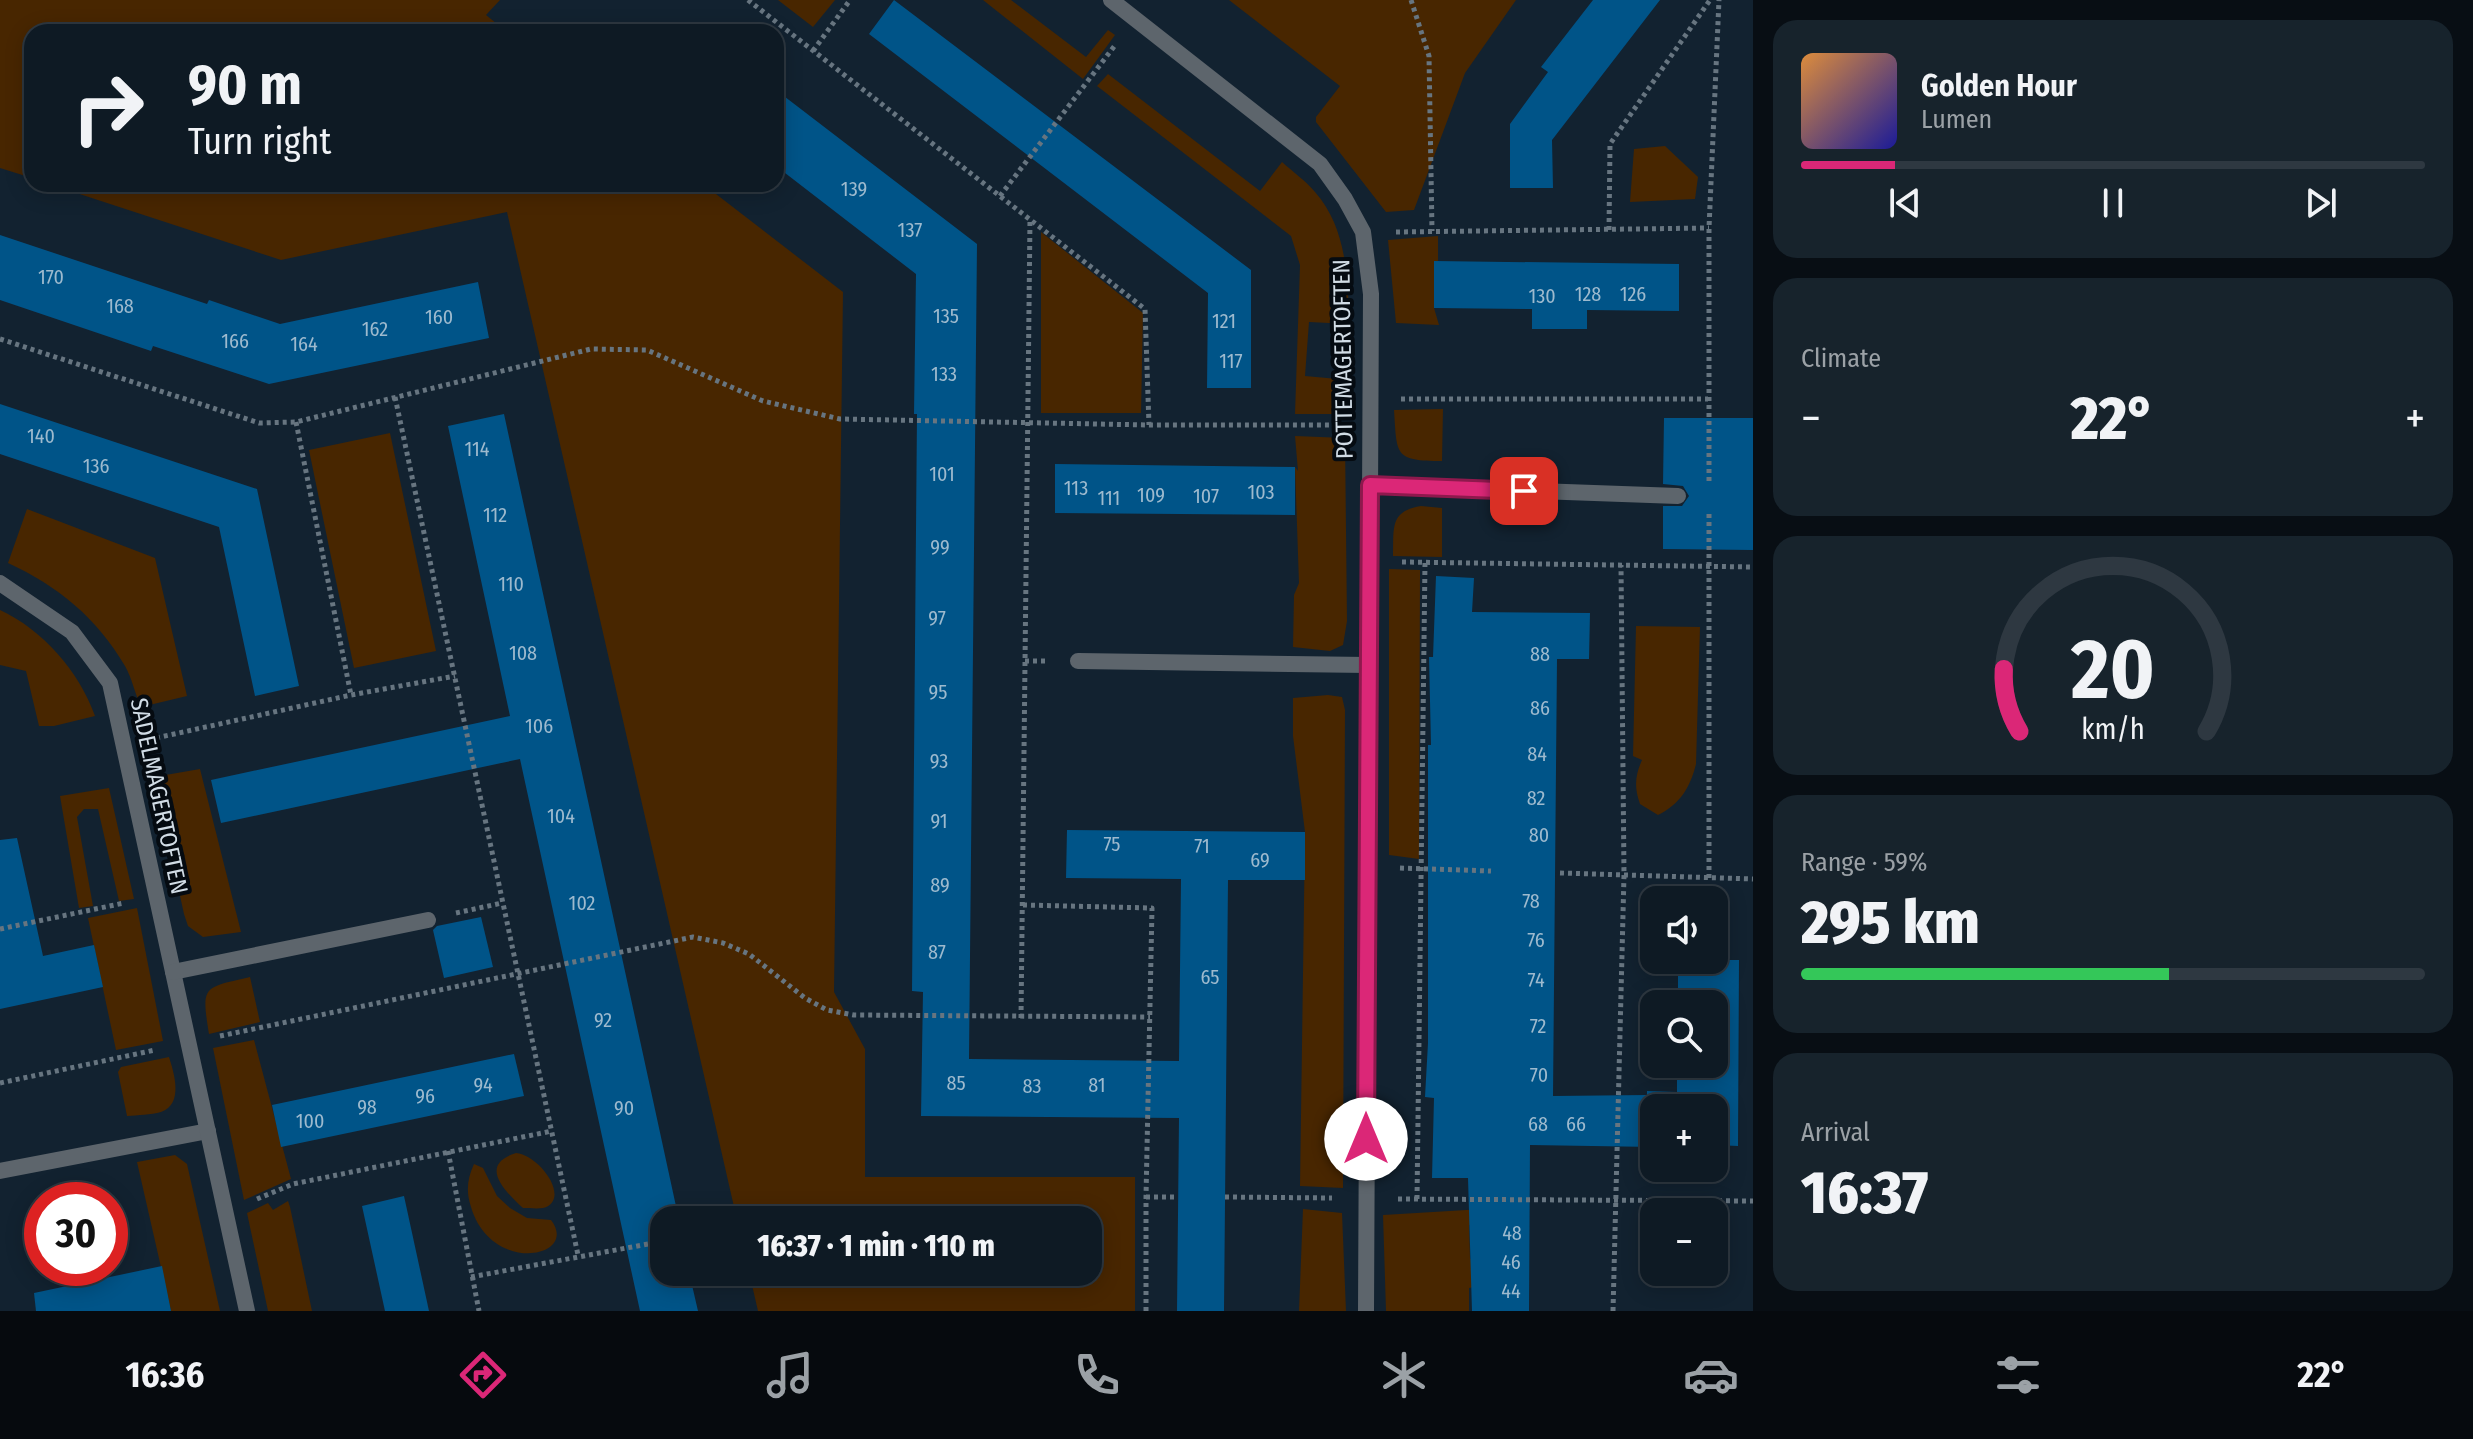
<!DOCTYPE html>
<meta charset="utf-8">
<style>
:root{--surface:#0e1a24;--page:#17232c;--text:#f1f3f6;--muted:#9ba1a6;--line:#2e3841;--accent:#db2777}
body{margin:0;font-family:"Fira Sans Condensed",sans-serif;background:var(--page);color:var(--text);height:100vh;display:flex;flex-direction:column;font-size:30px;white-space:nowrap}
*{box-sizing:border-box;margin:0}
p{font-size:26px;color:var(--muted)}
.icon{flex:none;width:44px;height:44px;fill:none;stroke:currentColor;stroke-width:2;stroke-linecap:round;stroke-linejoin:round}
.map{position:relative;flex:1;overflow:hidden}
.drawer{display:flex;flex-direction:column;gap:20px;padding:20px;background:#080e14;width:720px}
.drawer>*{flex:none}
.top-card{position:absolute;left:24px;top:24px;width:760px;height:168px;border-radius:24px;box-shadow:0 4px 20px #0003,0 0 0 2px var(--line);background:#0e1a24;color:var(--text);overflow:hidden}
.controls{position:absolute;left:1640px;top:886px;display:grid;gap:16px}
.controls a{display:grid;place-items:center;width:88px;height:88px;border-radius:16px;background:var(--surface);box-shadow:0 4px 20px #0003,0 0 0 2px var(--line);font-size:40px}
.speed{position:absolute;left:24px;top:1182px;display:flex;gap:16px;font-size:40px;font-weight:700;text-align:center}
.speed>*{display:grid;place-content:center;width:104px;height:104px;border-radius:50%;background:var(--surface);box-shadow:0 4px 20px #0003,0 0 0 2px var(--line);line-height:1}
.speed .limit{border:12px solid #d22;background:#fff;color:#111}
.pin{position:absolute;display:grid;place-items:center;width:68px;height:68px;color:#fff;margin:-34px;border-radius:16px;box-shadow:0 4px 12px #0006}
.me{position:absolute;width:88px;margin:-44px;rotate:0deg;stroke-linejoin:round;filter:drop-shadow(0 0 6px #0008)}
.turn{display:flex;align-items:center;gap:28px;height:168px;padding:0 32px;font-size:36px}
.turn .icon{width:104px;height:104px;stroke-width:2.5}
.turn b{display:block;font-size:56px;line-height:68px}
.big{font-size:60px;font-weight:800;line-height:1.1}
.drawer .widget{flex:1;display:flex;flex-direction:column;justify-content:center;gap:12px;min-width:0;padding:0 28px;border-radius:24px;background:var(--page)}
.drawer .dial{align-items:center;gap:0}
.dial svg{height:208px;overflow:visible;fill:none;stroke:var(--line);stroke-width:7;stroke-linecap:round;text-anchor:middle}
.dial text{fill:var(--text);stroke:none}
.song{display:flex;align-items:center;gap:24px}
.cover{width:96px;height:96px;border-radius:12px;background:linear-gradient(135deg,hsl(30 70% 55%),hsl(240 70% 35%))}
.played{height:8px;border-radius:4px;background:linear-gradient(90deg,var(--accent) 15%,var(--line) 15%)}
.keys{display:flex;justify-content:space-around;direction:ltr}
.heat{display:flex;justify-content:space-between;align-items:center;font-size:44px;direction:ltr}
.charge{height:12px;border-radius:6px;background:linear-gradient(90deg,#34c759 59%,var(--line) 0)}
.trip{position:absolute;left:650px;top:1206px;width:452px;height:80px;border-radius:24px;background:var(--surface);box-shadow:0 4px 20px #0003,0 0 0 2px var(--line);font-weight:800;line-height:80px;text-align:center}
.tabs{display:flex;height:128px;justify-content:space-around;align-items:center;background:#060a0e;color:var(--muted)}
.tabs .icon{width:56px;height:56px}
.tabs .on{color:var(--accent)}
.tabs b{font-size:36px;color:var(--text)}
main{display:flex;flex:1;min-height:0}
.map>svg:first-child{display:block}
</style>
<main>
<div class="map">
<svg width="1753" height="1311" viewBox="0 0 1753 1311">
<rect width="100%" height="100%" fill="#122230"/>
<g fill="#482600">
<polygon points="0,0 500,0 486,15 507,32 32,32 32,178 0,168"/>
<polygon points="778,0 835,0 813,27"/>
<polygon points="983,0 1011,0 1086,57 1108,30 1115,35 1083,79"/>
<polygon points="1229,0 1516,0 1465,73 1414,210 1386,212 1316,122 1316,117 1340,86"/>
<path d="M1108,74L1260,191L1282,162C1293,172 1306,181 1315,192C1347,228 1348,279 1349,324L1309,322L1305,376L1349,380L1348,414H1295L1300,265L1291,236L1097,86Z"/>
<polygon points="1665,146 1698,177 1695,199 1630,202 1634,149"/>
<polygon points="49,184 703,184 843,292 834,992 865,1049 865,1177 1135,1177 1135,1311 758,1311 749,1272 1088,1272 1088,1220 737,1220 507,212 281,260"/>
<polygon points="1041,232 1143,313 1141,413 1041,413"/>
<polygon points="1438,236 1438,261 1434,261 1434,308 1439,325 1396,323 1388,240"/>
<path d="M1443,409L1442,461C1394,461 1397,455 1394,410Z"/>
<polygon points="390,433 436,651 354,668 309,450"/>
<polygon points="1295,436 1345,438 1347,621 1343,645 1330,651 1293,647 1294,595 1299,583 1295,467 1298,471"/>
<path d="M1421,506L1442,508V557L1393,556C1394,529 1389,511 1421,506Z"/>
<path d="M27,509L155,558L187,696L141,707C135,694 132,678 125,666C97,618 58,586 8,563Z"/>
<polygon points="1389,569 1420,570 1419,859 1389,855"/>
<path d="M0,610C43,630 79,671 95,716L54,726H39L26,671L0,665Z"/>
<path d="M1636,626L1700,627L1696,764C1690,788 1680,804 1658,815L1640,804C1634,787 1635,776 1642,760L1633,756Z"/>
<polygon points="1328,695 1342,697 1345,710 1343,1188 1300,1186 1305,832 1293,736 1293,698"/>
<polygon points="200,769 241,932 203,937 188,926 184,914 154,777"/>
<polygon points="109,788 134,899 119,901 98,809 84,809 77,817 93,906 79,908 60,796"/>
<polygon points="137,908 163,1041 116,1050 88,918"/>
<path d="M250,977L260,1022L209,1034C201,985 203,988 250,977Z"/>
<polygon points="254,1040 291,1179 244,1200 213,1048"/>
<path d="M169,1057C174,1073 184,1104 161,1112C151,1115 138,1115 127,1116L118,1072L121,1067Z"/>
<path d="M516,1153C540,1155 572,1200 543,1208C537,1209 529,1208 523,1208C506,1192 477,1165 516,1153Z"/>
<polygon points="175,1155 187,1164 220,1311 171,1311 137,1162"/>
<path d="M474,1164L483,1168L497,1196L510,1208L527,1218L551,1220C580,1258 491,1275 471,1207C466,1192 467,1179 474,1164Z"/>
<polygon points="288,1201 290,1207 312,1311 268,1311 247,1213 268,1203 273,1210"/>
<polygon points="1303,1209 1342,1213 1346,1311 1299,1311"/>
<polygon points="1483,1209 1487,1223 1469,1225 1470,1258 1487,1285 1469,1288 1469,1311 1386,1311 1383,1215"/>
</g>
<g fill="#005488">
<polygon points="894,0 1251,270 1251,388 1207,388 1208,293 869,34"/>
<polygon points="1593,0 1660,0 1552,140 1553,188 1510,188 1510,124 1548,72 1541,67"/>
<polygon points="776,90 977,244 969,1059 1179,1061 1181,879 1066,878 1067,830 1305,832 1305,880 1228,880 1224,1311 1177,1311 1179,1118 921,1116 923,992 912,991 917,414 914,414 916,274 776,166"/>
<polygon points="0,235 207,304 209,300 280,324 478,282 489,338 269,384 153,346 151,351 0,300"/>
<polygon points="1434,261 1679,264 1679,311 1587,310 1587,329 1532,329 1532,309 1434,308"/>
<polygon points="0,404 257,489 299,686 255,696 219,527 0,454"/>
<polygon points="504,414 679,1220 664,1220 664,1272 689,1272 698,1311 640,1311 520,759 221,823 211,780 510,716 448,426"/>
<polygon points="1664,418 1753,418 1753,550 1663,549 1663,506 1682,506 1689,496 1683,486 1663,484"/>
<polygon points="1055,464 1295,467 1295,515 1055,513"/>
<polygon points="1436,576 1474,578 1472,612 1590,613 1589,659 1557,659 1553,1096 1647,1095 1647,1091 1677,1092 1677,1064 1714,1064 1714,1004 1678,1004 1678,960 1739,960 1738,1146 1714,1145 1714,1108 1654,1108 1654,1147 1530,1145 1529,1311 1472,1311 1468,1178 1432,1178 1434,1098 1425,1097 1428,1043 1428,745 1431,745 1429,657 1433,657"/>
<polygon points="17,838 43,956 94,945 103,987 0,1009 0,840"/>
<polygon points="481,917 493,967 444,978 433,930 437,926"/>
<polygon points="514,1054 524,1096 281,1147 272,1105"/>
<polygon points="404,1196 429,1311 385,1311 362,1206"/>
<polygon points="162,1266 171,1311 36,1311 34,1293"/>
</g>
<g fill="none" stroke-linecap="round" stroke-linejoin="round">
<g stroke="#677580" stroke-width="5" stroke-dasharray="4 4" stroke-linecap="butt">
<polyline points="748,0 1145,309 1149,425"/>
<polyline points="1411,0 1429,56 1432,231"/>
<polyline points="813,51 850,0"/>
<polyline points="1000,196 1116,44"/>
<polyline points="1609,230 1610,144 1710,0"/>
<polyline points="1396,232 1709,228"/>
<polyline points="0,339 259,423 296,422 591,349 647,350 763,401 840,419 1149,425 1336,425"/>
<polyline points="395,397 578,1255"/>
<polyline points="1401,399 1708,399"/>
<polyline points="296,422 351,695"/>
<polyline points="1709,481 1709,228 1719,0"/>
<polyline points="1402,562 1753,567"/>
<polyline points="1025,661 1048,661"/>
<polyline points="156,738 351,695 455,676"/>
<polyline points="1400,868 1491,871"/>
<polyline points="1560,873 1753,879"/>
<polyline points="1709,878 1709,511"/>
<polyline points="1023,905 1152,908 1146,1197 1146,1311"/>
<polyline points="456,913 502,903"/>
<polyline points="0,929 124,903"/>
<polyline points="1021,1018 1030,219"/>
<polyline points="220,1036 693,937 723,943 749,954 805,998 827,1010 854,1015 1150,1017"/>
<polyline points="0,1083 155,1050"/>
<polyline points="448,1151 479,1311"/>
<polyline points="1146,1197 1178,1197"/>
<polyline points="1225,1197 1332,1198"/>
<polyline points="257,1199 293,1184 552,1131"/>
<polyline points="1398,1199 1753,1201"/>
<polyline points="1417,1199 1425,562"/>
<polyline points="471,1277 664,1241"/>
<polyline points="1613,1311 1624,875 1621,565"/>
</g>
<g stroke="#5d656c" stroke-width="16">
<polyline points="1370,485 1678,496"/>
<polyline points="1078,661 1368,665"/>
<polyline points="0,1171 208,1131"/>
</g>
<g stroke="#5d656c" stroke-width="16">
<polyline points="1111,0 1320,164 1345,199 1363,232 1371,294 1366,1311"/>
<polyline points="0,583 72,632 110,683 247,1311"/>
<polyline points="173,972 428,920"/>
</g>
</g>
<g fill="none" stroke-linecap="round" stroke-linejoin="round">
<defs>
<polyline id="route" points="1366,1139 1370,485 1524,491"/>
</defs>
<use href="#route" stroke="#8e194d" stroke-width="20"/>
<use href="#route" stroke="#db2777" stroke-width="14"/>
</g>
<g text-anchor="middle" stroke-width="8" stroke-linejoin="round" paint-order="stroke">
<g font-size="20" fill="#9dbace">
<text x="854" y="196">139</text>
<text x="910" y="237">137</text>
<text x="51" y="284">170</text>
<text x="1588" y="301">128</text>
<text x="1633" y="301">126</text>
<text x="1542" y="303">130</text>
<text x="120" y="313">168</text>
<text x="946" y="323">135</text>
<text x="439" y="324">160</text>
<text x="1224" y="328">121</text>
<text x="375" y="336">162</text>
<text x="235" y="348">166</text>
<text x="304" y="351">164</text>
<text x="1231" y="368">117</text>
<text x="944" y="381">133</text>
<text x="41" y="443">140</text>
<text x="477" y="456">114</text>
<text x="96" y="473">136</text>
<text x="942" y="481">101</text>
<text x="1076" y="495">113</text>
<text x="1261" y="499">103</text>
<text x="1151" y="502">109</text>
<text x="1206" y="503">107</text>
<text x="1109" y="505">111</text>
<text x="495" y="522">112</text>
<text x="940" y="554">99</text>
<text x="511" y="591">110</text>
<text x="937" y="625">97</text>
<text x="523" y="660">108</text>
<text x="1540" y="661">88</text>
<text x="938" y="699">95</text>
<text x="1540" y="715">86</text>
<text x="539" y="733">106</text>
<text x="1537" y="761">84</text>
<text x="939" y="768">93</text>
<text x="1536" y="805">82</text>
<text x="561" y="823">104</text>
<text x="939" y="828">91</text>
<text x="1539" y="842">80</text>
<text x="1112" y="851">75</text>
<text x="1202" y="853">71</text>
<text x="1260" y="867">69</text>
<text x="940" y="892">89</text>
<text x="1531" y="908">78</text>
<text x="582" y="910">102</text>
<text x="1536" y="947">76</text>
<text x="937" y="959">87</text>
<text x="1210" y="984">65</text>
<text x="1536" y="987">74</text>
<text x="603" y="1027">92</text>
<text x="1538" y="1033">72</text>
<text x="1539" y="1082">70</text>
<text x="956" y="1090">85</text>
<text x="483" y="1092">94</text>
<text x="1097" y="1092">81</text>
<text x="1032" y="1093">83</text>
<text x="425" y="1103">96</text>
<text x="367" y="1114">98</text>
<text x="624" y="1115">90</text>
<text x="310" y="1128">100</text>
<text x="1538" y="1131">68</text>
<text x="1576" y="1131">66</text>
<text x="1512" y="1240">48</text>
<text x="1511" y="1269">46</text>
<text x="1511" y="1298">44</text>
</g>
<g font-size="24" fill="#d1dce5" stroke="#050b11">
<text transform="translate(1343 359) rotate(-91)" y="8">POTTEMAGERTOFTEN</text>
<text transform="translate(159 796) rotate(78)" y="8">SADELMAGERTOFTEN</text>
</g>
</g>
</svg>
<div class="controls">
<a><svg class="icon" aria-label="sound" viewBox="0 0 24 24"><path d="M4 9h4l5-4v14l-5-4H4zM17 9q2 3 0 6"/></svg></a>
<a><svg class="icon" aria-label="search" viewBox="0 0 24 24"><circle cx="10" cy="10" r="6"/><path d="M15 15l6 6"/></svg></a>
<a>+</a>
<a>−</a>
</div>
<div class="speed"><div class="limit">30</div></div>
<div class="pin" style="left:1524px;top:491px;background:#d93025"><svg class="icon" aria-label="arrive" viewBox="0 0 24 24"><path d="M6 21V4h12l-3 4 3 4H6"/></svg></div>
<svg class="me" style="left:1366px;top:1139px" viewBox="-20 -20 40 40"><circle r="19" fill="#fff"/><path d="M0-13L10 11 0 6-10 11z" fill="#db2777"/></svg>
<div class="trip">16:37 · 1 min · 110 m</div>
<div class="top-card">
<div class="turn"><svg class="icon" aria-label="right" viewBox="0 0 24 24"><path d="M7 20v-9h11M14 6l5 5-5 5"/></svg><div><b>90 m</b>Turn right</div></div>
</div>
</div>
<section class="drawer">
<div class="widget">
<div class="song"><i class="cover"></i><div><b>Golden Hour</b><p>Lumen</p></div></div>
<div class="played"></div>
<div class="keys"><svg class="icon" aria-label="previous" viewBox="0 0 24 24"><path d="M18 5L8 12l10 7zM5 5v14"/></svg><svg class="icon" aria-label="pause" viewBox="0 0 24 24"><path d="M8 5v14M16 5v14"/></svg><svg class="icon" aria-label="next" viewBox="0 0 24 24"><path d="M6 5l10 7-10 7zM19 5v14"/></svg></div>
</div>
<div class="widget"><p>Climate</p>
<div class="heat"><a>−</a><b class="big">22°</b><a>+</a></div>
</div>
<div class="widget dial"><svg viewBox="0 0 100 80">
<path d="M14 69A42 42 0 1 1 86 69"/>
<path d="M14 69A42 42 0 0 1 8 45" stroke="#db2777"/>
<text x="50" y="56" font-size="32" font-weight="700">20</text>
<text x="50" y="72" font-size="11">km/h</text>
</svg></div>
<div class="widget"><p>Range · 59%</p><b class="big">295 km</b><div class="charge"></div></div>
<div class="widget"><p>Arrival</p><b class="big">16:37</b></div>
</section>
</main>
<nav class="tabs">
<b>16:36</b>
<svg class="icon on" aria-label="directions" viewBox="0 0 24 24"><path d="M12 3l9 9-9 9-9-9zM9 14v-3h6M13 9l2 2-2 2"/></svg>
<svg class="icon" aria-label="music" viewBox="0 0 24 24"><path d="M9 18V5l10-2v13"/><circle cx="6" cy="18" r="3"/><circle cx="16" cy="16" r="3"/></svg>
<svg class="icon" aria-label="phone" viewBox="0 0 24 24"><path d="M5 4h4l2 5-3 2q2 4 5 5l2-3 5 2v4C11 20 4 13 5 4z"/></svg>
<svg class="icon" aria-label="climate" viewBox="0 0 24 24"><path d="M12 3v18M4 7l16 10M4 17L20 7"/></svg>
<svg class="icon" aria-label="car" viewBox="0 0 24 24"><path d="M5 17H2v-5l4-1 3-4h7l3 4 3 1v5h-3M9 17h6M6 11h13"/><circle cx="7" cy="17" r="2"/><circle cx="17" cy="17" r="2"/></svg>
<svg class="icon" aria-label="filters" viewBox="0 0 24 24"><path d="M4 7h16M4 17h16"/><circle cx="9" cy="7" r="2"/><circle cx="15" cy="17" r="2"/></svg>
<b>22°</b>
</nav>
